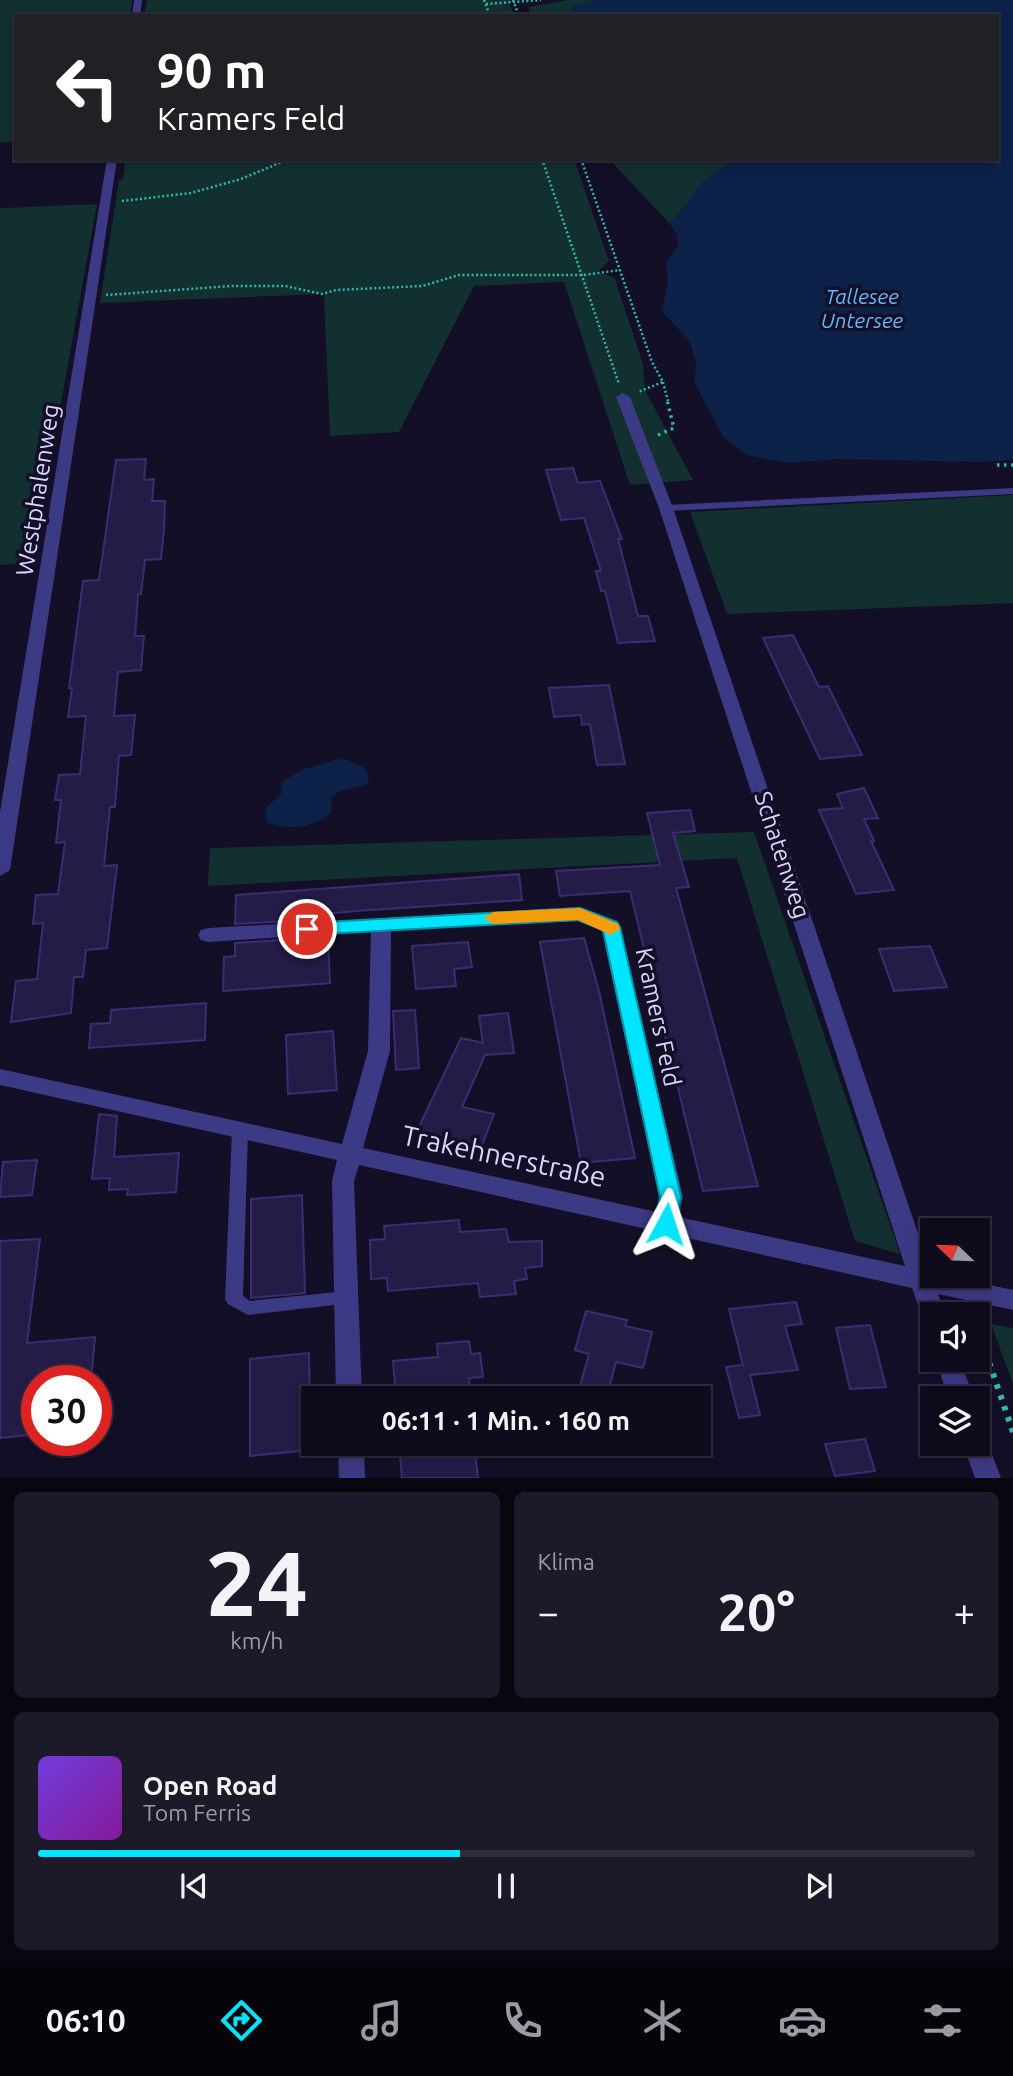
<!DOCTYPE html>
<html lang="de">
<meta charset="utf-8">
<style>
:root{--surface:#0e0b1c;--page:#1c1929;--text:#f1f3f6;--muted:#9b9ba3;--line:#2e2b3b;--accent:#00e5ff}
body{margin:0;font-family:Ubuntu,sans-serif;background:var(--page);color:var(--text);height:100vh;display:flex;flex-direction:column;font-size:26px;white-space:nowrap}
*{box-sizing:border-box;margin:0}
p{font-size:23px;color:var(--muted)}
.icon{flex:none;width:38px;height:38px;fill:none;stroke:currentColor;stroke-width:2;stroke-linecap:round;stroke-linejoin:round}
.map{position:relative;height:1478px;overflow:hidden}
.sheet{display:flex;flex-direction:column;gap:14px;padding:14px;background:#08060f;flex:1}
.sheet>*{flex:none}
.top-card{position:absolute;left:14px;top:14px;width:985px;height:147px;border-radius:0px;box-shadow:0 4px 10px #0003,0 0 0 2px var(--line);background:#202124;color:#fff;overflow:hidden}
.needle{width:46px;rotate:293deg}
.controls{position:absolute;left:920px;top:1218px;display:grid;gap:14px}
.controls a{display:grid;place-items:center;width:70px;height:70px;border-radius:0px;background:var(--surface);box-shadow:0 4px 10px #0003,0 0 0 2px var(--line);font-size:35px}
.speed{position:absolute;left:21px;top:1365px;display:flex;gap:14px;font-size:35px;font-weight:700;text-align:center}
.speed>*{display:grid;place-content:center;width:91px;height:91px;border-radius:50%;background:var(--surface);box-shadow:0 4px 10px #0003,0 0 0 2px var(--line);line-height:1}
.speed .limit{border:10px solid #d22;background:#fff;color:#111}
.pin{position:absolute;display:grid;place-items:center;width:60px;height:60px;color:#fff;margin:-30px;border:4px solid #fff;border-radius:50%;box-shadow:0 2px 7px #0007}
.me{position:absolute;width:77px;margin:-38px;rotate:5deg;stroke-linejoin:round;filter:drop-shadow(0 0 5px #0008)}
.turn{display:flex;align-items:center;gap:24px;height:147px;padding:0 28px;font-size:32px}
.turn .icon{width:91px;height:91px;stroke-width:2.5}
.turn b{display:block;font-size:49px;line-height:60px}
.big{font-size:52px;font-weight:700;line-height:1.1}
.sheet .widget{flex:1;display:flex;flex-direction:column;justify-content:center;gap:10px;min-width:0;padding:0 24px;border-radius:10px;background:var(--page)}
.sheet .dial{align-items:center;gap:0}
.dial b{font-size:91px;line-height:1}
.song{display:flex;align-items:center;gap:21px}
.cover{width:84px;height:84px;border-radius:10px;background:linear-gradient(135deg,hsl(260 70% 55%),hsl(290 70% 35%))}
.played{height:7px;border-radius:4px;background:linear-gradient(90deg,var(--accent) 45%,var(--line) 45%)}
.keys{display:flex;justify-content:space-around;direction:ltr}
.heat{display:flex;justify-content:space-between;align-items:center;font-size:38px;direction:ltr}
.sheet .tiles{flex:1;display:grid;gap:14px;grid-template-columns:1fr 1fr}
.widget:last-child{grid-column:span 2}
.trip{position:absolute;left:301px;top:1386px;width:410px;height:70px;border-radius:0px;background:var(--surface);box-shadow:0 4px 10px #0003,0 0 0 2px var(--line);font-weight:700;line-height:70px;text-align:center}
.dock{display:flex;height:112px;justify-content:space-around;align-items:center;background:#06040b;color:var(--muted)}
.dock .icon{width:49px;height:49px}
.dock .active{color:var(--accent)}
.dock b{font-size:32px;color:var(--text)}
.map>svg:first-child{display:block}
</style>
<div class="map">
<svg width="1013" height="1478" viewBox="0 0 1013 1478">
<rect width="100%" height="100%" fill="#130f26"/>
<g fill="#12302f">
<polygon points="0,0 132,0 130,16 16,16 16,142 0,142"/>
<polygon points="147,0 514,0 508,2 515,16 144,16"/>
<polygon points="568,0 597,0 574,6 570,13 574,16 532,16 528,7"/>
<polygon points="125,159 574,159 609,261 597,272 614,277 643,364 645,390 693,480 630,485 564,282 474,286 399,432 330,436 324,294 100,303 119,180 123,180"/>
<path d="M609,159H726L728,161L727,165C693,182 695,200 669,223Z"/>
<polygon points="97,204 32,563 0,565 0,208"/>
<polygon points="1013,495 1013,603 727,614 690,512"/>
<polygon points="754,832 900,1254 855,1241 737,858 208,886 210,848"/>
<polygon points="991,1324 1013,1328 1013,1384"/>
</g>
<g fill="#0c2248">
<path d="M597,0H1013V460L978,462L839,459L788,463L747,455L723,437L694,382L696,362L689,340L662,312L668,281L666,264L678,245L677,234L669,223C696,199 691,183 727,165L726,159H998V16H574L570,13L574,6Z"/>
<path d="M342,758L363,767L369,775L368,784L337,792L331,799L332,812C310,829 294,830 267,823L265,809L281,794L282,782L301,770Z"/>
</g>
<g fill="#241b47" stroke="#3b2d73" stroke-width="2">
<polygon points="146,459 144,480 154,479 152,501 165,501 164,530 161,559 145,560 141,594 138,594 135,636 144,636 141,670 118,672 114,716 135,715 131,755 119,756 115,807 110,807 104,866 117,865 107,948 86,950 83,977 74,977 71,1013 11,1022 16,981 37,979 43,923 33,924 36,895 58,894 65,842 56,843 61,800 55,800 59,775 80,774 86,716 68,717 72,688 69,688 83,581 99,580 116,460"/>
<polygon points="573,468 578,483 600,481 622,539 618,539 638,616 648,616 655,641 618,643 605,591 601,591 596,571 601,571 584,518 561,520 546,470"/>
<polygon points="793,635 819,687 828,686 862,755 820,759 763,638"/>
<polygon points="609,685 625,764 597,765 590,724 582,725 581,715 554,717 549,688"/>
<polygon points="864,788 878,818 864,819 874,841 871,841 894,890 856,894 819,810 843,808 837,794"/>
<polygon points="690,810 695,831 673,833 689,887 676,888 758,1186 703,1191 630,891 560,896 556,871 660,865 647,813"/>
<polygon points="519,874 522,900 356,911 326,914 326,919 235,924 236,895"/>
<polygon points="328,937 330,983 223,991 224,957 235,956 235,943"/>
<polygon points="584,938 599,991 635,1158 581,1163 540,942"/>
<polygon points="468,942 472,967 454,969 456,986 416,989 412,946"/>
<polygon points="930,946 947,987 894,991 879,949"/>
<polygon points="206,1003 205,1040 89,1048 91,1024 110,1023 111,1010"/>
<polygon points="415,1010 419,1068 396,1070 393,1011"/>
<polygon points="508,1013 514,1053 485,1055 462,1107 494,1114 482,1145 417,1131 461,1038 483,1043 479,1016"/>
<polygon points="333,1031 337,1090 288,1094 286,1035"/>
<polygon points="99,1114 117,1116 114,1157 179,1153 176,1192 127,1195 128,1189 109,1190 110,1178 92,1179"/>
<polygon points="37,1160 32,1195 0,1197 3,1162"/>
<polygon points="302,1195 305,1293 251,1298 251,1199"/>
<polygon points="459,1220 460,1232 506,1229 509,1242 542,1241 542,1266 525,1268 527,1279 514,1281 516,1294 480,1297 478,1283 388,1291 387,1278 371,1279 370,1240 385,1239 384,1226"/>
<polygon points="40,1239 27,1343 95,1337 91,1381 37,1381 37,1434 0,1438 0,1241"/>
<polygon points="796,1302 802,1324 785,1326 798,1370 750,1375 760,1415 739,1418 726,1367 743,1365 729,1309"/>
<polygon points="586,1311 627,1320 625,1326 652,1332 643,1368 616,1362 608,1392 580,1386 589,1354 575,1350"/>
<polygon points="870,1325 886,1387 850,1389 836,1328"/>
<polygon points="469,1341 471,1354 480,1353 483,1377 469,1378 471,1398 396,1398 393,1361 438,1357 437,1344"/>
<polygon points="309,1353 311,1450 250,1456 250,1359"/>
<polygon points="865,1439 875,1471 835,1476 825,1444"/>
<polygon points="399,1444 474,1444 478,1478 402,1478"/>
</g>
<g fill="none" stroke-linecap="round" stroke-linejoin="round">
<g stroke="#2fb8b0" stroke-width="2.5" stroke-dasharray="2 2.5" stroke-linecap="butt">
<polyline points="484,0 490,16"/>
<polyline points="513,0 519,16"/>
<polyline points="486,4 541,0"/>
<polyline points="542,159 619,384"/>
<polyline points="581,159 652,362 663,382 638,392"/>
<polyline points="122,201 191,193 241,179 289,159"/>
<polyline points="106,295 231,286 285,286 322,294 336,290 422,286 459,275 584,275 620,270"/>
<polyline points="663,382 668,401"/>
</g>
<g stroke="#2fb8b0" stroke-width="3.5" stroke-dasharray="2.5 4.5" stroke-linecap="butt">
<polyline points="658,435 674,428 667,400"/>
<polyline points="997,465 1013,465"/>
</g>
<polyline stroke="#2fb8b0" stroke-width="6" stroke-dasharray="4.5 7" stroke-linecap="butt" points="978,1330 1013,1432"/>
<g fill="#3d3a85" fill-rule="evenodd">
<polygon points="1013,488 1013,494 666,511 661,508 666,505"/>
<polygon points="240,1125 246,1127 248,1131 243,1296 250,1301 346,1291 352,1293 355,1298 352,1303 248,1315 228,1304 225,1299 232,1131 234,1127"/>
</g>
<g fill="#3d3a85" fill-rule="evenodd">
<polygon points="134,0 142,0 140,16 132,16"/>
<polygon points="107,159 117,159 10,870 0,876 0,812"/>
<path d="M623,393L630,397L673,508L931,1272L933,1276H949L1013,1290V1310L938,1294L945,1314H933V1325L924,1322L912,1288L359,1165L354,1181L362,1398H336L332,1181L337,1160L0,1085V1069L342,1144L368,1051L371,931L208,942L201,940L198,935L201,930L208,928L580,907L618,922L683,1197L679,1217L905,1266L659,508L616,397ZM578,921L602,931L659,1197L657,1212L363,1148L390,1051L391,930Z"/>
<polygon points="936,1360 960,1360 974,1398 948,1398"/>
<polygon points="978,1433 985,1436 1001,1478 975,1478 963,1444 978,1444"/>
<polygon points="338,1444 364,1444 365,1478 339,1478"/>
</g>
</g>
<polygon fill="#00e5ff" stroke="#0095a6" stroke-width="2" points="580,908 617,922 620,927 681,1197 673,1230 666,1232 658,1230 655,1224 660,1197 603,930 578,920 307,935 298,929 307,923"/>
<polygon fill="#f59e0b" points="580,908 618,924 620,929 611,935 578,920 493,924 484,918 493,912"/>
<g text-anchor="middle" stroke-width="7" stroke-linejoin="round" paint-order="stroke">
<g font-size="21" font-style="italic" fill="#62b6ff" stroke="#130f26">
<text x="862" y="304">Tallesee<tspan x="862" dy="24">Untersee</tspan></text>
</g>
<g font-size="24" fill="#d9d4ff" stroke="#130f26">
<text transform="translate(38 490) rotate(-81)" y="8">Westphalenweg</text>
<text transform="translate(782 855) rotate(72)" y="8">Schatenweg</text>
<text transform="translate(658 1017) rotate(78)" y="8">Kramers Feld</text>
</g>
<g font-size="28" fill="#d9d4ff" stroke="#130f26">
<text transform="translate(504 1156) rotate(12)" y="10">Trakehnerstraße</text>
</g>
</g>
</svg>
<div class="controls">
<a><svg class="needle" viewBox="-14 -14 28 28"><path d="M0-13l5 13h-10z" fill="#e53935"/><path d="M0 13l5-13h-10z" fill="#9b9ba3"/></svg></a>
<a><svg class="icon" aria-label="sound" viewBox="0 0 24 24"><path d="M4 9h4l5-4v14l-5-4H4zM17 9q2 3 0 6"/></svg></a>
<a><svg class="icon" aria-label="layers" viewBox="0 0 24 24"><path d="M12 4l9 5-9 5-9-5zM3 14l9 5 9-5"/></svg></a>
</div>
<div class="speed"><div class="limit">30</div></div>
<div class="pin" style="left:307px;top:929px;background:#d93025"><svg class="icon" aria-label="arrive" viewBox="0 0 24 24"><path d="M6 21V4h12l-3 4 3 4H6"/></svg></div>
<svg class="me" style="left:666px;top:1224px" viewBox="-20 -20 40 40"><path d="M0-17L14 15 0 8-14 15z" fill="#00e5ff" stroke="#fff" stroke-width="4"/></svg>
<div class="trip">06:11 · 1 Min. · 160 m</div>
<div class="top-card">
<div class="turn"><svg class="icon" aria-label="left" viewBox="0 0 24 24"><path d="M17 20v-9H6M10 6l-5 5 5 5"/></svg><div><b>90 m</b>Kramers Feld</div></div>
</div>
</div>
<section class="sheet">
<div class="tiles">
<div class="widget dial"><b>24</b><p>km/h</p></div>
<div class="widget"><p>Klima</p>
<div class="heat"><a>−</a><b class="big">20°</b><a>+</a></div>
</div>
<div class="widget">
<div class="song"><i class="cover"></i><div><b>Open Road</b><p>Tom Ferris</p></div></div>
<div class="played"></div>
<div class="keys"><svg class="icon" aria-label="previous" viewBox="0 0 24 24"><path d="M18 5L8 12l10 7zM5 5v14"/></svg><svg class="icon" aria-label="pause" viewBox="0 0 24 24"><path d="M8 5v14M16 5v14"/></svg><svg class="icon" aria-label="next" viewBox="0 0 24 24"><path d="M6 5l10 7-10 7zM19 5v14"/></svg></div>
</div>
</div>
</section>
<nav class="dock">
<b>06:10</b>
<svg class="icon active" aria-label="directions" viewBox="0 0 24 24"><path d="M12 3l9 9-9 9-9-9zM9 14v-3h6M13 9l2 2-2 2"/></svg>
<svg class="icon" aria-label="music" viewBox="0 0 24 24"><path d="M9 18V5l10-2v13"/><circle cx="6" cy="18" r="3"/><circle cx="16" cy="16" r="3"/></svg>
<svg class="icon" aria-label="phone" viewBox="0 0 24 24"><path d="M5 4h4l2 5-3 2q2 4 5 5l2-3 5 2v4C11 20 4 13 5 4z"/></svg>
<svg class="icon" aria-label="climate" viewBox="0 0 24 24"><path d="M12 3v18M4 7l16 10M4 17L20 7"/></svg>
<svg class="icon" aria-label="car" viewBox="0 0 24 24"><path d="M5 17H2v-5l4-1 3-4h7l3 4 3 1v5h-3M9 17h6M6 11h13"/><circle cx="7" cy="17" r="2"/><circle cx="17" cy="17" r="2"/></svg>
<svg class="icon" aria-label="filters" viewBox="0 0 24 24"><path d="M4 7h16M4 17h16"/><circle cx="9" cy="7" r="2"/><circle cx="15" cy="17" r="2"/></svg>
</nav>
